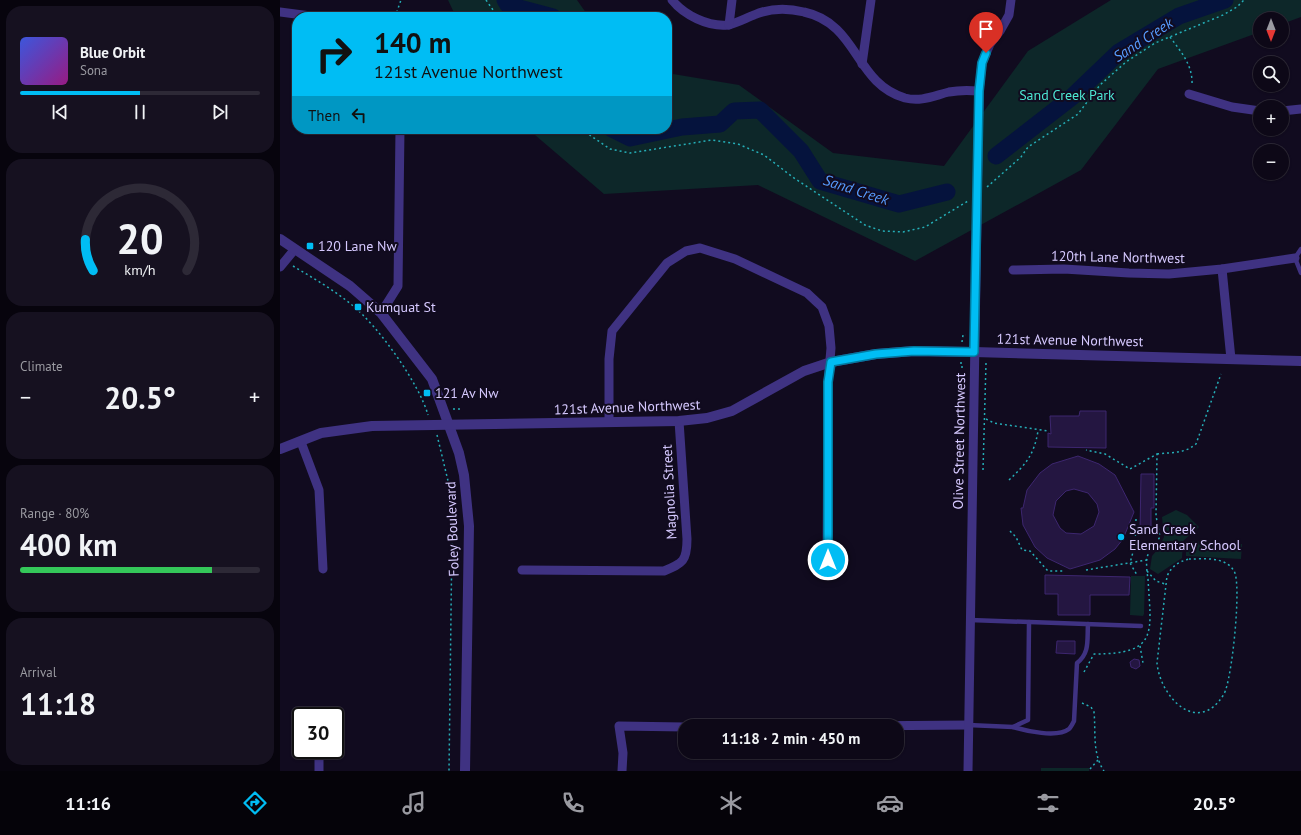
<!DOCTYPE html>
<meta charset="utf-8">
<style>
:root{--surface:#0d0817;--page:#161120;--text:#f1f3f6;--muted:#9a9aa1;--line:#2d2936;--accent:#00bdf4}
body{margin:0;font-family:"PT Sans",sans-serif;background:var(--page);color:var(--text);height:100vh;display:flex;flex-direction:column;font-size:15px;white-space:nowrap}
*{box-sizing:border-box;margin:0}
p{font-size:13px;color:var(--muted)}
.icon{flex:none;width:22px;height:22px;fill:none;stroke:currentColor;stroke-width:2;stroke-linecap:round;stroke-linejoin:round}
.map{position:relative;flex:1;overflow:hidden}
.sheet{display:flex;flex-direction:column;gap:6px;padding:6px;background:#07040d;width:280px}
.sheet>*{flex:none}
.banner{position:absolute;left:12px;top:12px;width:380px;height:122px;border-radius:16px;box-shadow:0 1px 3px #0004,0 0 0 1px var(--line);background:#00bdf4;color:#111;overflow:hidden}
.needle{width:26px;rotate:180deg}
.controls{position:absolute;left:973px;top:12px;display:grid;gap:8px}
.controls a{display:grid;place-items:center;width:36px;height:36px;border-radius:50%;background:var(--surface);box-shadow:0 1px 3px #0004,0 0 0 1px var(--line);font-size:20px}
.speed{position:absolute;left:12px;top:707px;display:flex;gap:8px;font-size:20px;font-weight:700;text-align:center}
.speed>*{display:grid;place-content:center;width:52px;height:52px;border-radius:50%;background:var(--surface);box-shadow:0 1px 3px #0004,0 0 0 1px var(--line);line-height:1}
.speed .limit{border:2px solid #111;border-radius:6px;background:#fff;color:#111}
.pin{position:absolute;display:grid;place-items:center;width:34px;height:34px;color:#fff;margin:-41px -17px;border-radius:50% 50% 50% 0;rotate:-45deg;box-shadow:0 0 4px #0007}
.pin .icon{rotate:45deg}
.me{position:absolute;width:44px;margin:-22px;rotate:0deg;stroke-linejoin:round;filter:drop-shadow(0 0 3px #0008)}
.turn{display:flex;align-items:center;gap:14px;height:84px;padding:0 16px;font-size:18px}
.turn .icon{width:52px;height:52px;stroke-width:2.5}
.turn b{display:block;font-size:28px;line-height:34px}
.then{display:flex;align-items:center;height:38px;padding:0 16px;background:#0003;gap:8px;font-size:15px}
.big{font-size:30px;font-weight:700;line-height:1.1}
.sheet .card{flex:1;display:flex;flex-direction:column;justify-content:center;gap:6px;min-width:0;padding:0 14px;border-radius:16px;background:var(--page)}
.sheet .dial{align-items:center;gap:0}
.dial svg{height:104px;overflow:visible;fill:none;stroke:var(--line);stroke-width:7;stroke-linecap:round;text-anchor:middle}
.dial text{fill:var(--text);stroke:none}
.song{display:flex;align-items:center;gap:12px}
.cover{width:48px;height:48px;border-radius:6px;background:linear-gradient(135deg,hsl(230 70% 55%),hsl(310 70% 35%))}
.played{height:4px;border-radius:2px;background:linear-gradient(90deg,var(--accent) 50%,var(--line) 50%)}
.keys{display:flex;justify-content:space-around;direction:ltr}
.heat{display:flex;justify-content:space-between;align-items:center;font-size:22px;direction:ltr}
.charge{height:6px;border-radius:3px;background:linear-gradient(90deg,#34c759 80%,var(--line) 0)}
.trip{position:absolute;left:398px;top:719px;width:226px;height:40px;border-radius:16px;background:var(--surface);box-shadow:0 1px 3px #0004,0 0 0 1px var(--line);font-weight:700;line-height:40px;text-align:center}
.menu{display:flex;height:64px;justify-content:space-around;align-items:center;background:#050309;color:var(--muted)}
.menu .icon{width:28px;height:28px}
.menu .active{color:var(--accent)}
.menu b{font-size:18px;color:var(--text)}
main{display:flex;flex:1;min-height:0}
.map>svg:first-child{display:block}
</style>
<main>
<section class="sheet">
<div class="card">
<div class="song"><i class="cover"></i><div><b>Blue Orbit</b><p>Sona</p></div></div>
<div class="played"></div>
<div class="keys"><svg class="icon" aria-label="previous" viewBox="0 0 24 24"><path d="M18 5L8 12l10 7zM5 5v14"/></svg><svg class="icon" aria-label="pause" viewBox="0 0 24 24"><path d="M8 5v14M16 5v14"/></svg><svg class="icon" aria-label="next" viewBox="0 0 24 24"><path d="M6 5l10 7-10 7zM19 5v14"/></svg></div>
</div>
<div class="card dial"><svg viewBox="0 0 100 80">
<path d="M14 69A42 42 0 1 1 86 69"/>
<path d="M14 69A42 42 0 0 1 8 45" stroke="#00bdf4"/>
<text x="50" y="56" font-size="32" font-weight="700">20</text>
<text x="50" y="72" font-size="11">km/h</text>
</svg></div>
<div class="card"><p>Climate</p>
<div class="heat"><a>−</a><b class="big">20.5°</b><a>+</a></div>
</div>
<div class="card"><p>Range · 80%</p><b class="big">400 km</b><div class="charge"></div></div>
<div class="card"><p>Arrival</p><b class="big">11:18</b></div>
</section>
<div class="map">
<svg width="1021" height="771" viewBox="0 0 1021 771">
<rect width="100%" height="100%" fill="#110b1f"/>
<g fill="#0d2729">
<polygon points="168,0 297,0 309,17 176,17"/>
<polygon points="831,0 1021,0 1021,17 1002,24 1002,19 980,19 980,32 878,69 801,170 635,261 478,185 324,194 248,129 387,129 387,73 459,85 553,153 664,166 748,51"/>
<polygon points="896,510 907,515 919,527 903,541 902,558 878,574 870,569 872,556 878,549 884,537 882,517"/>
<polygon points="906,541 962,544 961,559 906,556"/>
<polygon points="851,576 865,576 864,614 863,616 850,615"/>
<rect x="761" y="768" width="48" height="3"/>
</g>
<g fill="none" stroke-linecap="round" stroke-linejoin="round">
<g stroke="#05133d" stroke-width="17">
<polyline points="225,0 228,5 273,17"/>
<polyline points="332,129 350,138 402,127 440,124 454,111 480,110 521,151 540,181 619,204 667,192"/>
<polyline points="716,156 792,97 839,52 899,16 945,0"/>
</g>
</g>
<g fill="#241641" stroke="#3d266f" fill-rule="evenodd">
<polygon points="800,411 826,411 826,448 768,447 768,433 771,434 770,416 799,416"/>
<path d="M798,456L819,464L835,475L854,512L843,539L835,549L820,560L790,569L767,558L755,547L743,525L741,508H743L747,490L760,473L772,464ZM794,489L808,493L817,504L819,512L814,526L801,534L786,533L780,528L773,515L776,501L786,491Z"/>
<polygon points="861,474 874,474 874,508 871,508 871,533 860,533"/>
<polygon points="765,575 850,577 849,595 810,595 810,615 778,615 778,594 765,594"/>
<polygon points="777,641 795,641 795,654 776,653"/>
<polygon points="854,659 859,660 860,666 856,669 851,667 850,662"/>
</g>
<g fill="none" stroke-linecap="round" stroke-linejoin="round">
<g stroke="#25aeb7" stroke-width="1.5" stroke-dasharray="2 3" stroke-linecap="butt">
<polyline points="206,0 218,17"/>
<polyline points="115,17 121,0"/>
<path d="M890,37C901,52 913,65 912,85"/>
<polyline points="301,129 330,149 350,153 432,140 458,144 484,155 514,178 585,225 602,231 623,232 645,227 688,201"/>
<polyline points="707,187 741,157 748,147 798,114 820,85 846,62 875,43 943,15 957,7 964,0"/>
<path d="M13,266C33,278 54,290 72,305C98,326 139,383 148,415"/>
<polyline points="682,342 683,335 686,335"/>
<polyline points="681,362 681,367 686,367"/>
<polyline points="173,409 180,409"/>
<polyline points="706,419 714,423 768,431"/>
<polyline points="157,435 169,485 172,536 169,771"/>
<path d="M877,454C892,452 904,454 916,444L941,374"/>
<polyline points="703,470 706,363"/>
<path d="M729,480C746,464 754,455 758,431"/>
<polyline points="856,519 855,545 850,563 857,575"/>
<polyline points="730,531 736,537 742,550 750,551 768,571 784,571"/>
<path d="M909,559C924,559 945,556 954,571C962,583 952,680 944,694C918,737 880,697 877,663L887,576C892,566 898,562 909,559Z"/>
<polyline points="806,570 867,560"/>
<polyline points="867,571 876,581 885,584"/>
<polyline points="860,646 863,663"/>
<path d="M804,672L814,654C879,654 871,633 868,579C867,573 866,564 867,558C868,551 876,543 880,537L876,516L877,454L850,469L825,454L806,450"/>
<path d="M802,703L811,707L814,712C816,733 812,753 824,771"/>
<polyline points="810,769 818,760"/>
</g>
<g stroke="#3f3282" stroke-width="4.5">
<polyline points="1021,249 1015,258 1021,273"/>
<polyline points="690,620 861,626"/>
<polyline points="688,725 733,727 748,720 749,622"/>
<path d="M733,727C746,731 777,738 789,729C791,727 793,723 794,721L797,663C810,653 807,640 808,624"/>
</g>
<g stroke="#3f3282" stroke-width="9">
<path d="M392,0C404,15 428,27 448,25C457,23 466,18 474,15C490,8 508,8 524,12C579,24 574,83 625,98C641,102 653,96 669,92C679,90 688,90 699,91"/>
<polyline points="0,12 38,17"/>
<polyline points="449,25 452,0"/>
<polyline points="582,64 591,0"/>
<polyline points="909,94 952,107 980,111"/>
<polyline points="1002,111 1021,109"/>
<polyline points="0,267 15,249"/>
<polyline points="942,269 951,359"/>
<polyline points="733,270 784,269 849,273 889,274 942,269 1015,258"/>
<polyline points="101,313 118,286 120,129"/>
<polyline points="329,422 329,359 332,331 387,263 406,251 420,248 455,259 527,293 542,307 549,326 551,348 548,383 547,560"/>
<polyline points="21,442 39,490 43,569"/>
<path d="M242,570L384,571C403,563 407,561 407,539L399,421"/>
<polyline points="572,726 688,725"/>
<polyline points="39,771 39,750"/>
<polyline points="342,771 343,753 339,726 405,727"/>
<polyline points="688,771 699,91 702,63 710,44 720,31 729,15 731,0"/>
</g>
<g stroke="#3f3282" stroke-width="10">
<polyline points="0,239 70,286 101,313 152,379 179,453 184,475 189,526 185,771"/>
<polyline points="0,449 41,433 92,426 399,421 427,418 452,411 524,371 551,362 596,354 634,351 694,352 1021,361"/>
</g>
</g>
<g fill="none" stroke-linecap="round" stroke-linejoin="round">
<defs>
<polyline id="route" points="548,560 548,382 551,362 596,354 634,351 694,352 699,91 702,63 706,53"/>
</defs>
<use href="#route" stroke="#007b9f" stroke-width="10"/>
<use href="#route" stroke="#00bdf4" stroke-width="7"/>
</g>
<g fill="#00bdf4" stroke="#110b1f" stroke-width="1.5">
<rect x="26" y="242" width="8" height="8" rx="2"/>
<rect x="74" y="303" width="8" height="8" rx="2"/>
<rect x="143" y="389" width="8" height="8" rx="2"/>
<circle cx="841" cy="537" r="4"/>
</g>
<g text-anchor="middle" stroke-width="4" stroke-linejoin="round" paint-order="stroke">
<g font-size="14" fill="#4de7d3" stroke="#110b1f">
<text x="787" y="100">Sand Creek Park</text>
</g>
<g font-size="14" fill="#d6c9ff" stroke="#110b1f" text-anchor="start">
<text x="38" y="251">120 Lane Nw</text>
<text x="86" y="312">Kumquat St</text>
<text x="155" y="398">121 Av Nw</text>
<text x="849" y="534">Sand Creek<tspan x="849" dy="16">Elementary School</tspan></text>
</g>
<g font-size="14" fill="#d6c9ff" stroke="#110b1f">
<text transform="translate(838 257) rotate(1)" y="5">120th Lane Northwest</text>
<text transform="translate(790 340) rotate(1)" y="5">121st Avenue Northwest</text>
<text transform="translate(347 407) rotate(-2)" y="5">121st Avenue Northwest</text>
<text transform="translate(679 441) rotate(-89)" y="5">Olive Street Northwest</text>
<text transform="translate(389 492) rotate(-93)" y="5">Magnolia Street</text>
<text transform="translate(172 529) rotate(-92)" y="5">Foley Boulevard</text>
</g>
<g font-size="15" font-style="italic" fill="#579cff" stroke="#110b1f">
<text transform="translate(863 40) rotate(-33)" y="5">Sand Creek</text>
<text transform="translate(576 190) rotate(18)" y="5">Sand Creek</text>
</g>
</g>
</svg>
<div class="controls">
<a><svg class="needle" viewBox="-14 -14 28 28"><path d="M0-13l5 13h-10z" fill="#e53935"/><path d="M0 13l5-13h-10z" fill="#9a9aa1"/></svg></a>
<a><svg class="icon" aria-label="search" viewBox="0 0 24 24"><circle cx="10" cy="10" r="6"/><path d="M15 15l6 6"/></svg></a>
<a>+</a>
<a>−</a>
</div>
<div class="speed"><div class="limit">30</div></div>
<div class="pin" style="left:706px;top:53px;background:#d93025"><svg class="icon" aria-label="arrive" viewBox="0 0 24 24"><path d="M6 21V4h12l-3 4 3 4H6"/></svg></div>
<svg class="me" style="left:548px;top:560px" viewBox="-20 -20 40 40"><circle r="17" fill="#00bdf4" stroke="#fff" stroke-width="3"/><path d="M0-11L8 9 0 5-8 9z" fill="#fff"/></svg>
<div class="trip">11:18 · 2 min · 450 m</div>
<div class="banner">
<div class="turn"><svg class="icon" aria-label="right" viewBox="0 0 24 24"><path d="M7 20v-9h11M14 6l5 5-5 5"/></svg><div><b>140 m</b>121st Avenue Northwest</div></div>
<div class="then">Then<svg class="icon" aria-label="left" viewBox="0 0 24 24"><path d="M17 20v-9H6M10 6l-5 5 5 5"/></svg></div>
</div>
</div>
</main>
<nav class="menu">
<b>11:16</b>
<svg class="icon active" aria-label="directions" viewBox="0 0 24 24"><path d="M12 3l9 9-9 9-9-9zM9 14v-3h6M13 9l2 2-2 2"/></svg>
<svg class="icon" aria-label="music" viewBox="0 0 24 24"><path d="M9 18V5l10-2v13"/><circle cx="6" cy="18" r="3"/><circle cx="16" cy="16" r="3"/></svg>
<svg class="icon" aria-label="phone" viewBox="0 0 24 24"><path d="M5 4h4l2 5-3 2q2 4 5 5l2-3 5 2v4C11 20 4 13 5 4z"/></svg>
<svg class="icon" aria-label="climate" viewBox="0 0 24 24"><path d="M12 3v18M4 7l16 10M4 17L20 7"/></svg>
<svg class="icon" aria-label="car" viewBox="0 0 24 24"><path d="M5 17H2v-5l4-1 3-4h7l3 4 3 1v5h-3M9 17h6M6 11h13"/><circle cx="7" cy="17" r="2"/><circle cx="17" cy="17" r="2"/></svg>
<svg class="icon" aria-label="filters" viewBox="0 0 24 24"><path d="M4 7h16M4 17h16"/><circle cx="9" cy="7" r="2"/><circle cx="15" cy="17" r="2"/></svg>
<b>20.5°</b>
</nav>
